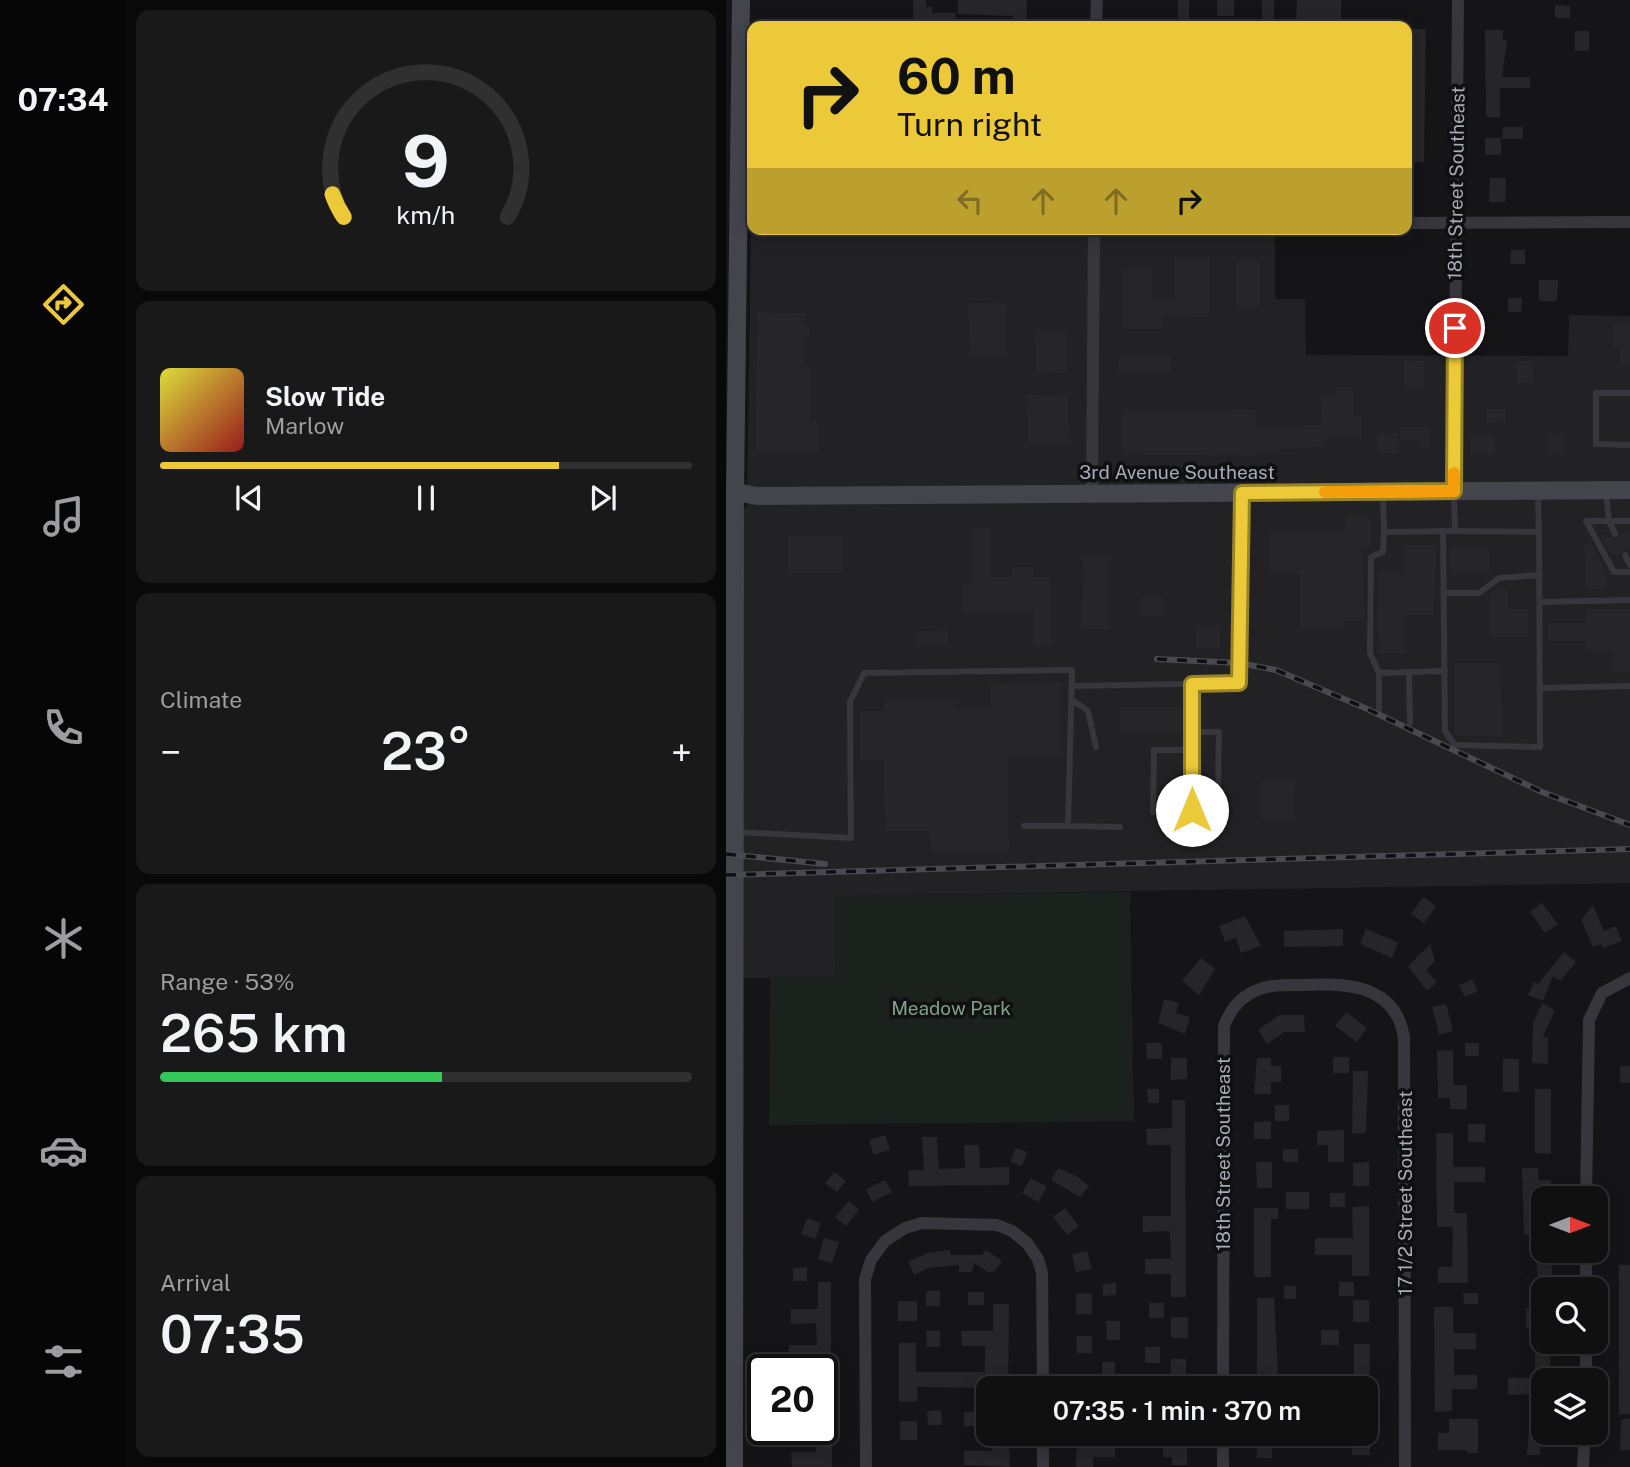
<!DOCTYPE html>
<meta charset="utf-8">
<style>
:root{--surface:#101011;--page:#19191a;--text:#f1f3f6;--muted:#9c9d9f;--line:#303031;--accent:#ebc939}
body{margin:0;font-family:"Public Sans",sans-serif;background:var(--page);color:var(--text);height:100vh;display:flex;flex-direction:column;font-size:26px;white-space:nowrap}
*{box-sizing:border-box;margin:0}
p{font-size:23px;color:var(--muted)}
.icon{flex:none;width:38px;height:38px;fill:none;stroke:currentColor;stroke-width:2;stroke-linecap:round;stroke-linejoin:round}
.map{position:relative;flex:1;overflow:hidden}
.details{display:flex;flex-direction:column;gap:10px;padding:10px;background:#090909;width:600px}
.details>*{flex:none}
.top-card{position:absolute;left:21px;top:21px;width:665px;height:214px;border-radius:14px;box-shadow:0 4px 18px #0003,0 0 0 2px var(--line);background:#ebc939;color:#111;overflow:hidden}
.needle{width:46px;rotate:90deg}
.tools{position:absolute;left:805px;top:1186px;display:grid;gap:14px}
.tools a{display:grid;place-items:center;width:77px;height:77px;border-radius:14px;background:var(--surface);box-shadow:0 4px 18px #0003,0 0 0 2px var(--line);font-size:35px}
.speed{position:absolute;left:21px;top:1354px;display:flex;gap:14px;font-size:35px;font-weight:700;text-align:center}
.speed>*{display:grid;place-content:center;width:91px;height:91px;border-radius:50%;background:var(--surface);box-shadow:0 4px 18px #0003,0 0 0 2px var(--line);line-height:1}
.speed .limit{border:4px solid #111;border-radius:10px;background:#fff;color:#111}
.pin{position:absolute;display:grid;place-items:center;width:60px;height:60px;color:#fff;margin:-30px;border:4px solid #fff;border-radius:50%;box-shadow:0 2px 7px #0007}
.me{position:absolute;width:77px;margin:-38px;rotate:0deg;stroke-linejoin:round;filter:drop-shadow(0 0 5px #0008)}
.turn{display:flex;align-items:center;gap:24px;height:147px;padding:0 35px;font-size:32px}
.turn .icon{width:91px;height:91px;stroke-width:2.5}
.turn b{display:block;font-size:49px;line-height:60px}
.lanes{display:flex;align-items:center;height:66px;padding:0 35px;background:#0003;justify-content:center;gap:35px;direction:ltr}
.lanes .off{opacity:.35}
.big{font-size:52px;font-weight:600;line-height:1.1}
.details .widget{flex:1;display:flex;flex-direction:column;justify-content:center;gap:10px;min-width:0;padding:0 24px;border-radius:14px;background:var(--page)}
.details .dial{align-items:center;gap:0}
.dial svg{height:182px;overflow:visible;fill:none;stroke:var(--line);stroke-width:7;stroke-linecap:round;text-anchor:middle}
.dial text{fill:var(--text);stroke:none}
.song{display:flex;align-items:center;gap:21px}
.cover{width:84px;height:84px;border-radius:10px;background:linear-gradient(135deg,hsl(60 70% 55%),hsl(0 70% 35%))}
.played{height:7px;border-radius:4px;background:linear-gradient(90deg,var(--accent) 75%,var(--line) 75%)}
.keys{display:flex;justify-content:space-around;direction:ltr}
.heat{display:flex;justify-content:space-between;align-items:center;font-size:38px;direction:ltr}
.charge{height:10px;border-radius:5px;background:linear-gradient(90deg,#34c759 53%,var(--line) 0)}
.trip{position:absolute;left:250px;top:1376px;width:402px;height:70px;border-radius:14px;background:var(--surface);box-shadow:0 4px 18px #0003,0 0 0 2px var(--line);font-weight:600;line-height:70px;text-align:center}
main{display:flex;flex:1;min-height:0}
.menu{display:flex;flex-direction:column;width:126px;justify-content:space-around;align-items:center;background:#060607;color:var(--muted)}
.menu .icon{width:49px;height:49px}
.menu .selected{color:var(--accent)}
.menu b{font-size:32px;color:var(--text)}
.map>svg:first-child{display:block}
</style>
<main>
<nav class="menu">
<b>07:34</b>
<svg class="icon selected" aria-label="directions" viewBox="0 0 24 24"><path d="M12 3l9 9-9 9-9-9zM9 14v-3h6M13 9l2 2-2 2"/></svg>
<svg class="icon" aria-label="music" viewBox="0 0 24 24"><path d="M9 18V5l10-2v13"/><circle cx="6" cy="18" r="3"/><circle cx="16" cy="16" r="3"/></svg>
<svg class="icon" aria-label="phone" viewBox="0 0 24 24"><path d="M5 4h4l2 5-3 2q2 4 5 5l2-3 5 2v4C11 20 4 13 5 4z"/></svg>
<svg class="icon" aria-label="climate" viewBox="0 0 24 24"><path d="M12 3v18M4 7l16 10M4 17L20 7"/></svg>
<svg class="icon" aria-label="car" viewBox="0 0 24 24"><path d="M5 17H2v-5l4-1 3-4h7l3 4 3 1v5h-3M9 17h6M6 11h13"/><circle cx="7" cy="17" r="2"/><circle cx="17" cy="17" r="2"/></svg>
<svg class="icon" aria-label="filters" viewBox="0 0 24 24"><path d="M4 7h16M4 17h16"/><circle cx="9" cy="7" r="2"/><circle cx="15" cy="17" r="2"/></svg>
</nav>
<section class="details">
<div class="widget dial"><svg viewBox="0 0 100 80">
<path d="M14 69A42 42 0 1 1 86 69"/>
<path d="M14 69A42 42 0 0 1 9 59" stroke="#ebc939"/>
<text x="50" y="56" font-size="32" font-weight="700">9</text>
<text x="50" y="72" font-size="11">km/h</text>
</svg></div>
<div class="widget">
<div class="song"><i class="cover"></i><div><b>Slow Tide</b><p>Marlow</p></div></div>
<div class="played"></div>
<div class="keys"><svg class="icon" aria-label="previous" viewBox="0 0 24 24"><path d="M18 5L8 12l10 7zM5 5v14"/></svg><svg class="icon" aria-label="pause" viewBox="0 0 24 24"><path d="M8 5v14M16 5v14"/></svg><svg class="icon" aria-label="next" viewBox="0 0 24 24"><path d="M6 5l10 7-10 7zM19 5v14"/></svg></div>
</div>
<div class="widget"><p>Climate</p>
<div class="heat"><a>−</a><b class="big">23°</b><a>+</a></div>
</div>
<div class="widget"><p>Range · 53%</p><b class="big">265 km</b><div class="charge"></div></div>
<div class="widget"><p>Arrival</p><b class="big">07:35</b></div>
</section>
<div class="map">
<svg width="904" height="1467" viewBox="0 0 904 1467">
<rect width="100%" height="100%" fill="#151517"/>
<polygon fill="#222124" points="549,233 549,299 579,299 580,355 842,356 843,315 904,316 904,883 109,896 110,977 0,978 0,503 21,508 25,234"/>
<polygon fill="#1b221d" points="404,892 408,1121 43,1125 44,977 110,976 109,896"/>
<g fill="#262528">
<polygon points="187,0 200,0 200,7 206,7 206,13 230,13 229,26 195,26 195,21 187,21"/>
<polygon points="232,0 301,0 300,26 286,26 287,16 232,14"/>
<rect x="452" y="0" width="11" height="26"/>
<rect x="491" y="0" width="17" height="16"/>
<rect x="536" y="0" width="12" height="26"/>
<polygon points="571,0 615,0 615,26 570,26"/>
<polygon points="829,5 844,6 844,18 829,18"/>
<polygon points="684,29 700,29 698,162 683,162"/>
<polygon points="759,30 777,30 777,40 781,40 776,77 804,77 804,88 774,88 774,117 760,117"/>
<rect x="849" y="31" width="14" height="20"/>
<polygon points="777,127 797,127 797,139 776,139"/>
<rect x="759" y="138" width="16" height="17"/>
<polygon points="764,178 780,178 779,202 763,202"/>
<polygon points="785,250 799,250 799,264 784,264"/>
<polygon points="449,258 483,258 483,317 436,318 436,329 396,329 396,270 426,270 426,300 449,300"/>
<rect x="510" y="262" width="24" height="45"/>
<polygon points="813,280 832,280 831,301 813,301"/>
<polygon points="782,298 796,298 795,312 782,312"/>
<polygon points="280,302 281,354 243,354 242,303"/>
<polygon points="31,312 80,313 79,325 84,325 83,338 79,339 79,364 85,364 84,422 92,422 92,452 30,452"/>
<polygon points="888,324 904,324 904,366 894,366 893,348 888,348"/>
<polygon points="309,330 340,330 340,373 310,374"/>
<polygon points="393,355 444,356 444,372 393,372"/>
<polygon points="678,360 698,361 698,387 678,387"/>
<polygon points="791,361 807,361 808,383 791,384"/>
<polygon points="610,387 627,387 627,416 635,416 635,438 601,438 601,447 530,451 530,456 395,455 395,409 530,410 530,429 578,429 578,425 595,425 594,396 610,396"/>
<polygon points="342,394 343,443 302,444 301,395"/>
<polygon points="761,409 779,409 779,423 761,424"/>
<polygon points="674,427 704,427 704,447 693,447 693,440 674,440"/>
<polygon points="651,434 672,434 671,453 651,453"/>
<rect x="821" y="434" width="18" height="20"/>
<rect x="745" y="436" width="24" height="18"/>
<polygon points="619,516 645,516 645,547 636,547 639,621 618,621 618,630 574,630 574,574 544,574 544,530 619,530"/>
<polygon points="245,528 265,528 265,577 286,577 286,567 308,567 307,577 324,577 325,646 307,646 307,611 236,612 236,584 245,584"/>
<polygon points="895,534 904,534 904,552 899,549 893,555 885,555 874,535 883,535 889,540"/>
<rect x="62" y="536" width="54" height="37"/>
<polygon points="858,544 866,544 876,561 881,573 881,589 859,589"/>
<polygon points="677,545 707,545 711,548 707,615 679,615 679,653 653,653 651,572 677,573"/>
<polygon points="723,548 763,548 764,574 723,575"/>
<polygon points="357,557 383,557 383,629 356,629"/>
<polygon points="767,590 782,590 782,609 802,609 802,637 763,637 763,593"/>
<rect x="413" y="598" width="26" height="18"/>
<polygon points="860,609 904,609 904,672 885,672 885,650 860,650 860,641 822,641 822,623 860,623"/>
<rect x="470" y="628" width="24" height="20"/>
<polygon points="222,630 222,646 189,647 189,631"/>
<polygon points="729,663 775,663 776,737 729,736"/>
<polygon points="335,683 335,756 282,756 283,850 205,851 204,831 159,831 158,760 134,760 134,711 158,711 158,701 231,701 231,710 265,710 265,684"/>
<rect x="394" y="707" width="61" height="25"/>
<polygon points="568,781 569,818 533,818 533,782"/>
<polygon points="697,897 710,906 698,923 685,914"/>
<polygon points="816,903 832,924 819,933 804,912"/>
<polygon points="867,905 878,931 890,926 896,941 877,948 875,944 867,947 855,920"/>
<polygon points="519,916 535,946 515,953 510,938 499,942 493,926"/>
<polygon points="617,929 617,946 558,947 558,931"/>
<polygon points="640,929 672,942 666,958 634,944"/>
<polygon points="704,944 709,961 700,970 711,982 701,991 682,966"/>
<polygon points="838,952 850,962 834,981 827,976 817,1001 802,995 808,982 812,984"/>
<polygon points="475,958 489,969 473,995 456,981"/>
<polygon points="746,979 752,991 739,997 733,985"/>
<polygon points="438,999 453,1003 450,1013 464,1017 459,1034 432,1023"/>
<polygon points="816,1003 829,1010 817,1037 822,1037 822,1064 806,1063 807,1023"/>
<polygon points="720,1004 727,1031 713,1035 706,1007"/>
<polygon points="620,1012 641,1028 631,1042 609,1026"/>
<polygon points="553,1015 578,1015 579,1032 558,1032 541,1044 532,1030"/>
<polygon points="420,1043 436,1043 436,1059 421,1059"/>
<rect x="739" y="1043" width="14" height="13"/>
<polygon points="727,1050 727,1085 741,1085 741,1109 724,1109 724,1098 712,1098 711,1051"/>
<rect x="607" y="1057" width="16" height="16"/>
<polygon points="445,1058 461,1058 461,1079 445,1080"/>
<polygon points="531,1058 545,1058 545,1066 555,1066 555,1082 545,1082 545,1094 528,1094"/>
<rect x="777" y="1059" width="16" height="33"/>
<rect x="894" y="1066" width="10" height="17"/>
<polygon points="627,1071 642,1071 640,1133 626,1134"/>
<polygon points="421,1089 433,1089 433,1103 422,1103"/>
<polygon points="809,1089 825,1089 825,1154 809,1153"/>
<polygon points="446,1100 459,1100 460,1297 445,1297 445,1274 419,1274 419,1259 445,1259 444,1231 417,1232 417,1216 445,1216 445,1145 421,1145 420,1129 446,1128"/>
<rect x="549" y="1105" width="14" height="16"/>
<polygon points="545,1121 545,1139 528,1139 528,1122"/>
<rect x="742" y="1124" width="17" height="18"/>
<polygon points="618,1130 618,1162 602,1162 602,1145 591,1145 591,1131"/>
<polygon points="710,1133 727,1133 727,1167 759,1167 759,1182 728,1182 728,1213 741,1213 742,1283 712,1283 712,1267 726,1267 727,1227 711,1227"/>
<polygon points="159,1135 164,1150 148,1155 143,1140"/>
<polygon points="196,1137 211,1137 213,1169 239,1168 238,1145 253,1145 254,1168 283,1167 283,1185 183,1186 182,1170 198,1170"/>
<polygon points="290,1148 301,1152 296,1166 284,1162"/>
<rect x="557" y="1149" width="15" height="13"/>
<polygon points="530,1162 546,1162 546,1188 531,1188"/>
<polygon points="643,1162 643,1186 627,1186 627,1163"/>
<polygon points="332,1168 352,1177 363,1186 354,1197 325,1180"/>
<polygon points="796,1168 812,1168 812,1180 825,1180 825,1196 817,1196 817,1235 798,1235"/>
<polygon points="108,1172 120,1181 111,1192 99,1183"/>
<polygon points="305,1178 321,1187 312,1202 296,1193"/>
<polygon points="159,1180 166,1192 146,1202 140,1189"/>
<rect x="560" y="1192" width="23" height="17"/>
<rect x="604" y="1193" width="15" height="14"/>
<polygon points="123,1201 133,1210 120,1226 109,1217"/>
<polygon points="643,1206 643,1276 626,1276 626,1255 589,1255 589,1238 627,1238 626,1207"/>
<polygon points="339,1208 353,1226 341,1235 327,1217"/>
<polygon points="528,1208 552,1208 552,1219 545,1219 545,1277 528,1277"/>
<polygon points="81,1218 95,1223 89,1239 75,1234"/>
<polygon points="98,1238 113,1242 106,1263 92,1259"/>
<polygon points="224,1250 225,1255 256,1255 260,1250 276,1261 268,1272 262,1272 248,1263 246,1272 233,1272 233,1265 202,1268 188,1275 182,1262 201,1253"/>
<polygon points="361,1251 366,1269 350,1272 346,1254"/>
<polygon points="810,1251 826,1252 826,1287 812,1287"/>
<rect x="893" y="1265" width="11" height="149"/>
<polygon points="81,1267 81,1281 67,1281 67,1268"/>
<polygon points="92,1282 105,1282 105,1370 90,1370 90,1360 63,1361 63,1345 91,1345 90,1323 65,1324 65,1309 92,1309"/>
<rect x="613" y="1282" width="15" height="14"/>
<polygon points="390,1283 390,1295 377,1296 377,1284"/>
<rect x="558" y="1286" width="12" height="13"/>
<rect x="200" y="1291" width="14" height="15"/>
<rect x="242" y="1292" width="16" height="13"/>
<polygon points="366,1293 366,1314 350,1314 350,1294"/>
<polygon points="737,1293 752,1293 752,1304 738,1304"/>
<polygon points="531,1298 548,1298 552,1375 571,1374 571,1387 531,1388"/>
<rect x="627" y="1300" width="16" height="22"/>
<rect x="172" y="1301" width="19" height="20"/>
<rect x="423" y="1303" width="15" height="15"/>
<polygon points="267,1304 283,1304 282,1388 191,1387 192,1401 173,1402 173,1343 190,1343 190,1372 259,1372 259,1346 236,1346 235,1331 267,1331"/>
<polygon points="708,1307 727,1307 727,1333 750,1333 750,1349 728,1349 728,1375 751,1375 751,1389 726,1389 726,1411 709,1412"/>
<polygon points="800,1308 817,1309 817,1327 800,1327"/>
<rect x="445" y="1317" width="17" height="21"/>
<polygon points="380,1321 394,1321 394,1340 381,1340"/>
<rect x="595" y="1330" width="18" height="15"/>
<polygon points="200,1331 214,1331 214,1347 201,1347"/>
<polygon points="350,1336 366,1336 366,1353 351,1353"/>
<polygon points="809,1342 825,1342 824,1370 809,1370"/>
<polygon points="628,1344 644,1344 643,1388 628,1388"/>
<rect x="419" y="1347" width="15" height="16"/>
<rect x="445" y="1359" width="15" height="22"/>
<polygon points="376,1362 389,1362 389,1378 376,1379"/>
<rect x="349" y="1374" width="18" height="14"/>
<polygon points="782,1378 817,1378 814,1455 801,1455 806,1394 782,1395"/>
<polygon points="96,1392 106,1392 107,1412 96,1412"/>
<polygon points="215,1410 216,1425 202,1425 201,1411"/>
<polygon points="253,1411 253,1426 238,1426 238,1412"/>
<polygon points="723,1419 752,1419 752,1453 741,1453 741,1450 712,1450 712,1433 723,1433"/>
<polygon points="895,1419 904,1419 904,1450 894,1450"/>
<rect x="174" y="1421" width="17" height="19"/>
<polygon points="90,1430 106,1430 106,1467 66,1467 65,1452 90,1452"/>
<polygon points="266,1433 282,1433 284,1467 238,1465 238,1451 266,1451"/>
<polygon points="351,1433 366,1433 366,1443 389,1443 389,1457 367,1457 367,1467 350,1467"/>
<rect x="412" y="1433" width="21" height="13"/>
<polygon points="530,1433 546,1433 546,1458 531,1458"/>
<rect x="626" y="1433" width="18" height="22"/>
<polygon points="437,1442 461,1442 461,1465 446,1465 446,1457 437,1457"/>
</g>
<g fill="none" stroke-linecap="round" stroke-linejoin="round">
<g stroke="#36363c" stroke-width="6">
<polyline points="904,393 870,393 870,444 904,445"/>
<polyline points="812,492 813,532"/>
<polyline points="880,492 883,521 889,534"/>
<polyline points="657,495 658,532"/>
<polyline points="904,521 860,521 888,572 904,572"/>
<polyline points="717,531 719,731 729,745 814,747 813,532 729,531"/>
<polyline points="899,555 904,565"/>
<polyline points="718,593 753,593 773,578 814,575"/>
<polyline points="814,602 904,600"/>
<polyline points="683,672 684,723"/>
<polyline points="653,673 719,671"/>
<polyline points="346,686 513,683 516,495"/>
<polyline points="814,688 904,686"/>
<polyline points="346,700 362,711 370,747"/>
<polyline points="653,710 653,673 644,653 645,557 657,552 658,532 729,531 728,493"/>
<polygon points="428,750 466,750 465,810 427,812"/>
<polyline points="466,750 466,684"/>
<polyline points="465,797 492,796 493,732 466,732"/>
<polyline points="298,826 342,826"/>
<polyline points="11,832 125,838 124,702 138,673 346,670 342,826 394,827"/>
</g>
<g stroke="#36363c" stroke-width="12">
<polyline points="370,26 371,0"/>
<polyline points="681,223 904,222"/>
<polyline points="728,491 732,0"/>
<polyline points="366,494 368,229"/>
<polyline points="860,1199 863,1020 876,993 904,978"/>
<polyline points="860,1290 860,1251"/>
<polyline points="860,1381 860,1342"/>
<path d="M497,1388L498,1026C504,1010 513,998 529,991C543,984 561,985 577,985C620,983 670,984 678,1038L679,1467"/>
<polyline points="497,1433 497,1467"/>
<polyline points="140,1467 139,1279 145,1260 159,1241 179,1228 196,1223 271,1225 286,1231 301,1243 312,1259 316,1273 317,1388"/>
<polyline points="317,1467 317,1433"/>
<polyline points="857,1467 859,1433"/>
</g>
<g stroke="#44454c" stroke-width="18">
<polyline points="0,490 31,496 904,490"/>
<polyline points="8,1467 9,494 15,0"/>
</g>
<defs>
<g id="rail">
<polyline points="431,659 513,663 550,670 639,708 816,792 904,825"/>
<polyline points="0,854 99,864"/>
<polyline points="0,875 904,849"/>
</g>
</defs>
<use href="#rail" stroke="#494a51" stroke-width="6"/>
<use href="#rail" stroke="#101012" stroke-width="3.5" stroke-dasharray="10" stroke-linecap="butt"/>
</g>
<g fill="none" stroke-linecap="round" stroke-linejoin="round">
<defs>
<polyline id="route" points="466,810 466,684 513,683 516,493 728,491 729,328"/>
</defs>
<use href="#route" stroke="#998325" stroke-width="18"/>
<use href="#route" stroke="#ebc939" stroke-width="12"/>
<polyline stroke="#f59e0b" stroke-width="12" points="599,492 728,491 728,473"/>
</g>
<g text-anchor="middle" stroke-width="7" stroke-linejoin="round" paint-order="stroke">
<g font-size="19" fill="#a7aab7" stroke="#101012">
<text transform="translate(730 183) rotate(-89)" y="7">18th Street Southeast</text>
<text x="451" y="479">3rd Avenue Southeast</text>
<text transform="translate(497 1154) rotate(-90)" y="7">18th Street Southeast</text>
<text transform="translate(679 1193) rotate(-90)" y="7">17 1/2 Street Southeast</text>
</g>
<g font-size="19" fill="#7fa186" stroke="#101012">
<text x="225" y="1015">Meadow Park</text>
</g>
</g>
</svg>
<div class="tools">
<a><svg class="needle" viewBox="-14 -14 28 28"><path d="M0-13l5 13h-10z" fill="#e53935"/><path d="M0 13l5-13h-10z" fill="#9c9d9f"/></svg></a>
<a><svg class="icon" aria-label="search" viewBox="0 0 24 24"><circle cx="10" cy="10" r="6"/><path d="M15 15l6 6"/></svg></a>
<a><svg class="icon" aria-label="layers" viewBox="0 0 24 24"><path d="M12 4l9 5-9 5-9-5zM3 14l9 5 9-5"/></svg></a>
</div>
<div class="speed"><div class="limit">20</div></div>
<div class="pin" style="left:729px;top:328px;background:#d93025"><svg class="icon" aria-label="arrive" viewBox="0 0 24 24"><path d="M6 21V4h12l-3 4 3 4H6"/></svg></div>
<svg class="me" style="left:466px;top:810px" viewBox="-20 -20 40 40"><circle r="19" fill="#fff"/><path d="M0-13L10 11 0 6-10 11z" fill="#ebc939"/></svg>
<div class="trip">07:35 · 1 min · 370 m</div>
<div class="top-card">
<div class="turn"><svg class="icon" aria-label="right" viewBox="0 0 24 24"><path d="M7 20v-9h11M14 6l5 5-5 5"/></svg><div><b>60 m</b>Turn right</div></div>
<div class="lanes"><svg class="icon off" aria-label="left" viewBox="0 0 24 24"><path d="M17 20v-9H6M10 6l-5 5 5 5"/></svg><svg class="icon off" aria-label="ahead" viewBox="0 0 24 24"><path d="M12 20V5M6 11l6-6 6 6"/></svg><svg class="icon off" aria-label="ahead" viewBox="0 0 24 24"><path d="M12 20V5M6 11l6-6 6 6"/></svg><svg class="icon" aria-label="right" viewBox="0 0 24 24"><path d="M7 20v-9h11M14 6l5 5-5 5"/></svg></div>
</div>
</div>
</main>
